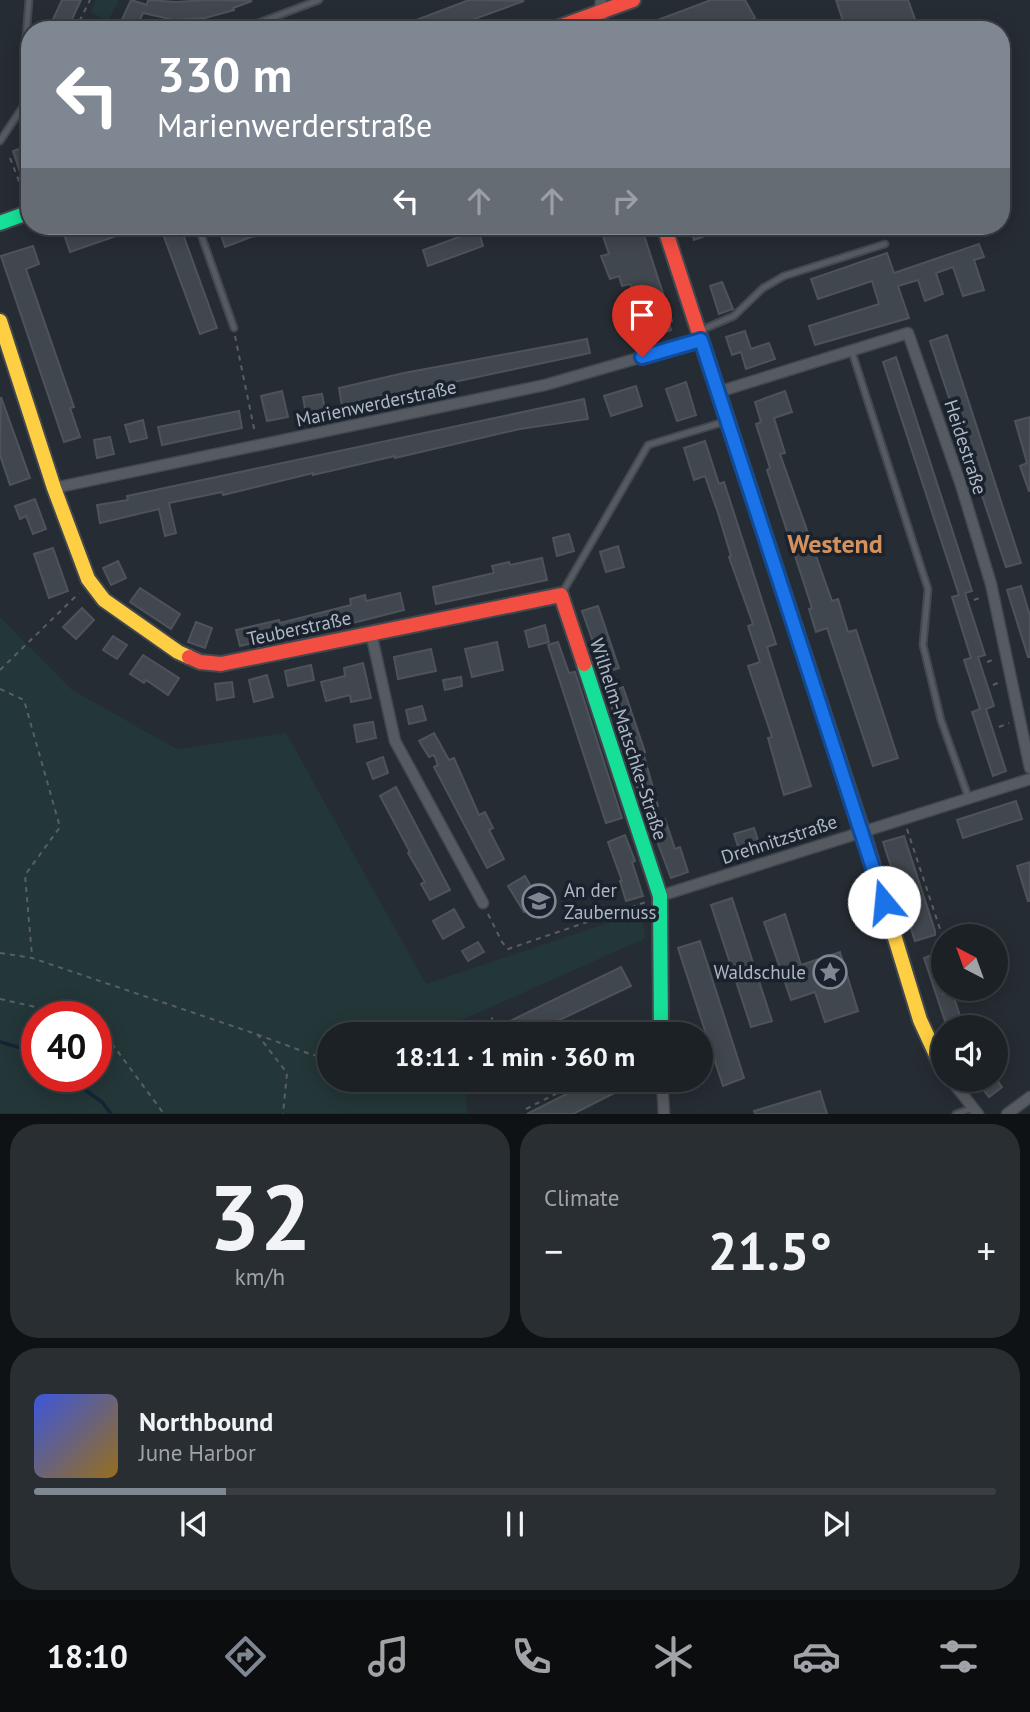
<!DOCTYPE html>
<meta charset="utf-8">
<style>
:root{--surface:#1c2126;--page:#292e32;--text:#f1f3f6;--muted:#a0a3a7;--line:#3a3e43;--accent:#7f8792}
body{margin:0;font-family:"PT Sans",sans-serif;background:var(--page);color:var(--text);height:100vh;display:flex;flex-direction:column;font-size:26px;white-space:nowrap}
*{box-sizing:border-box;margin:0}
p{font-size:23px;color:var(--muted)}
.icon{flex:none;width:38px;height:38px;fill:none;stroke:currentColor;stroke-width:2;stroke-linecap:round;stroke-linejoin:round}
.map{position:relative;height:1114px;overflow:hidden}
.side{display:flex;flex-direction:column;gap:10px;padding:10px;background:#0f1215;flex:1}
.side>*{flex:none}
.top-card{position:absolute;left:21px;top:21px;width:989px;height:214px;border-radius:28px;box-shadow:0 4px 18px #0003,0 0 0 2px var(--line);background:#7f8792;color:#fff;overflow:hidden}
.needle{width:46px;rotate:319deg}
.fabs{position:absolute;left:931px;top:924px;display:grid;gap:14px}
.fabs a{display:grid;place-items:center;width:77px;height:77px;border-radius:50%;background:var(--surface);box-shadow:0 4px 18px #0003,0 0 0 2px var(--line);font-size:35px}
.speed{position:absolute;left:21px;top:1001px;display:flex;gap:14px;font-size:35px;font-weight:700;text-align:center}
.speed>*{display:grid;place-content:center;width:91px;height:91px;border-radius:50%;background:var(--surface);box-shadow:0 4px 18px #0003,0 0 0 2px var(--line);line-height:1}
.speed .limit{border:10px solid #d22;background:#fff;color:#111}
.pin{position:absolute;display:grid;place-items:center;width:60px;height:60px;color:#fff;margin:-72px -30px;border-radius:50% 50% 50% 0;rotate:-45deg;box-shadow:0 0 7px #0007}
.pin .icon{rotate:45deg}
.me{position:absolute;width:77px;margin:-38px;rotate:343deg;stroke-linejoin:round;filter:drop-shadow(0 0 5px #0008)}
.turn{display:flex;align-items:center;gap:24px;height:147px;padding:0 21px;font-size:32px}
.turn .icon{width:91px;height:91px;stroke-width:2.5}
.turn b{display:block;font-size:49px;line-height:60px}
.lanes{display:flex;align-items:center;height:66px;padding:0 21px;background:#0003;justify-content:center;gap:35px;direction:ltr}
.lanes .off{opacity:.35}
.big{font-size:52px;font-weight:800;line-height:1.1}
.side .card{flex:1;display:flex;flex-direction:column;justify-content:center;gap:10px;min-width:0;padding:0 24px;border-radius:28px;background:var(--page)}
.side .dial{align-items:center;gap:0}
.dial b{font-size:91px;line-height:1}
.song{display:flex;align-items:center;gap:21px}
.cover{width:84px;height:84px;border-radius:10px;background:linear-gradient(135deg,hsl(230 70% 55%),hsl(40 70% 35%))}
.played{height:7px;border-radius:4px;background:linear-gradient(90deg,var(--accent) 20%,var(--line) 20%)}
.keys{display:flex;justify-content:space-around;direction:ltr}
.heat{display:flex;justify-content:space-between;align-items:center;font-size:38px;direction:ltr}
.side .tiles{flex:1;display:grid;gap:10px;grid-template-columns:1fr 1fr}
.card:last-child{grid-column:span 2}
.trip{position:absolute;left:317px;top:1022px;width:396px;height:70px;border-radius:35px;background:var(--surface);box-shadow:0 4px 18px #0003,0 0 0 2px var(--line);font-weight:800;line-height:70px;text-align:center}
.tabs{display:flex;height:112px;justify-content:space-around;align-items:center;background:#0b0d0f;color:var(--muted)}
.tabs .icon{width:49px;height:49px}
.tabs .on{color:var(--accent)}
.tabs b{font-size:32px;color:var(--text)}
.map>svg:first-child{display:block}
</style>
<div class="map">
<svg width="1030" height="1114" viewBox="0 0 1030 1114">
<rect width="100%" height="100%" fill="#262c33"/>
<g fill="#233638" fill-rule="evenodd">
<polygon points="96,0 119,0 108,21 90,12"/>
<path d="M0,617L72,690L177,749L286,733L426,984L641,912L646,938L462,1020L463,1034H329V1080H465L467,1113H0ZM37,1017H96V1076H37Z"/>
</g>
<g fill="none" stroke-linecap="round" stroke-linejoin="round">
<g stroke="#172335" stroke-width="3.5">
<polyline points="0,1042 28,1050 37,1057"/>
<polyline points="65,1076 102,1102 111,1114"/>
</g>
</g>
<g fill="#41474e" stroke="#4e535b" stroke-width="2">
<polygon points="62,0 81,0 67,30 48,30"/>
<polygon points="131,0 147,5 148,0 176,2 207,0 252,1 233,8 234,10 205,18 174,20 143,13 135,30 117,30"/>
<polygon points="469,0 524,1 444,30 390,30"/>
<polygon points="711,0 745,0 755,18 752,19 756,30 631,30"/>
<polygon points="836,0 908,0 919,30 846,30"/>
<polygon points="30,145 30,194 28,195 13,151"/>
<polygon points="86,226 142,226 142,227 70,252 64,234"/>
<polygon points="160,226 180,226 217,328 200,334"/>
<polygon points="218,226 286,226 286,231 251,237 225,247"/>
<polygon points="612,226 641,226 672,321 669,323 671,330 659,334 653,314 650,314 642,285 632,289 630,284 622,286 619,276 610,279 601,256 609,254 601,230"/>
<polygon points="690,226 730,226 730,227 694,240"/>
<polygon points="478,230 483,246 428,266 423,250"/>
<polygon points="979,244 984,257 974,260 984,290 963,296 953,267 936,273 943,294 925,301 918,280 898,286 909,318 815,345 809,326 879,304 872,281 818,299 811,279 887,253 894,273"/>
<polygon points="33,246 39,264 26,269 74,407 70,408 80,437 64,442 1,256"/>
<polygon points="722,282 733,309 719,314 710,286"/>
<polygon points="745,331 751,349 769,343 775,359 746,369 741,352 732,355 726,337"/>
<polygon points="947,335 1021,563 1006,567 930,341"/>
<polygon points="587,339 590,353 342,406 339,388 404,373"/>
<polygon points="896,357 972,591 965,593 985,655 978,657 994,706 986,709 1006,771 993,776 972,712 980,709 964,660 971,658 952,597 959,595 883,362"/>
<polygon points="686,382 696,415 677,421 666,389"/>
<polygon points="636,386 642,406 611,416 604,396"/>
<polygon points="282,391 288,417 267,421 261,396"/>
<polygon points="785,391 792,412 774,418 785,453 780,454 832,601 838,599 848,632 856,630 898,758 873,766 827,628 816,632 809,609 812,608 767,470 770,468 756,424 761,422 755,402"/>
<polygon points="322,394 325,410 306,414 303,397"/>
<polygon points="1,397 30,478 10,485 0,455"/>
<polygon points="584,399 588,419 520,429 395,458 395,456 313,475 313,473 223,495 222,492 169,503 176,533 165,536 159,509 100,523 97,505 128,500 127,496"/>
<polygon points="239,411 242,428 162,445 158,427"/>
<polygon points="1030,417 1030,491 1029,491 1020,466 1027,463 1015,421"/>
<polygon points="143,420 147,438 130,442 125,425"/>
<polygon points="110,437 114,454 97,458 94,440"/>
<polygon points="705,441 719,484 724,482 776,644 767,647 811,786 784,795 768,738 772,737 748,666 760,662 748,626 753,624 729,557 731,556 718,513 705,476 694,480 684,448"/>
<polygon points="35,499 46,529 33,534 26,516 20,519 15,506"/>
<polygon points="569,534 574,551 557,556 553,538"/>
<polygon points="618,546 624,567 606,572 600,552"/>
<polygon points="53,548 68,591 49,598 34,554"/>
<polygon points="542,558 547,580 436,604 433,587 494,573 492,566 509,562 510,565"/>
<polygon points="118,561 126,578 111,585 103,568"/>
<polygon points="1021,586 1030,616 1030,657 1028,657 1007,590"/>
<polygon points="140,588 180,614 171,629 130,602"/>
<polygon points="400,593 404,610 325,630 297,636 296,633 240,646 236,630 279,620 280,623 351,605 350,599 365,595 366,601"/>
<polygon points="598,606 619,668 604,673 582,611"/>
<polygon points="82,608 94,620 76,639 63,627"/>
<polygon points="196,622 212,628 205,648 188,642"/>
<polygon points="545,625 549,642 529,647 525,631"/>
<polygon points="113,636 127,645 117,659 103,650"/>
<polygon points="497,642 503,670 472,677 465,649"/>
<polygon points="558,642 569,673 575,672 622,818 606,823 548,645"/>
<polygon points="431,649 436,671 398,679 394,657"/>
<polygon points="143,655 179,678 168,695 146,680 144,683 130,674"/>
<polygon points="363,663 371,698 351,702 350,695 326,701 321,682 345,676 344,668"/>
<polygon points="311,665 314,680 288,686 285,671"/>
<polygon points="267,675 273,697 254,702 249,680"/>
<polygon points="461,677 462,686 445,690 443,680"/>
<polygon points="232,682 234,697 217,700 215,684"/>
<polygon points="623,687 645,752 643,752 658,806 646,810 643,799 641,800 617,716 615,717 607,693"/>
<polygon points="422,706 426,720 409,724 406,710"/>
<polygon points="373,722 376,738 357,742 354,725"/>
<polygon points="434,733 449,760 454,758 479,815 485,812 493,828 489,830 504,859 487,868 434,767 438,765 434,755 429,757 419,741"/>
<polygon points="383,757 388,773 373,779 367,763"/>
<polygon points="396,787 450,890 430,900 421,884 425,882 408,853 410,852 380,796"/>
<polygon points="1016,801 1022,819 963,838 957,820"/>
<polygon points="665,819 675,849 680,847 688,872 671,878 651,825"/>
<polygon points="754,828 760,847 740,853 734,834"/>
<polygon points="625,835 635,861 632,862 643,896 626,901 620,881 622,881 608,842"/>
<polygon points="904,836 935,931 935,935 915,941 883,842"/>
<polygon points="1030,862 1030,901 1028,901 1017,866"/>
<polygon points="525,876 540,903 524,912 508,886"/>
<polygon points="732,898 772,1021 751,1027 711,905"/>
<polygon points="454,909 464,927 443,939 433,921"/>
<polygon points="785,914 801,965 840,952 858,1011 825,1022 815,992 791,1000 764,922"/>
<polygon points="700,941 744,1078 723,1086 678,948"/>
<polygon points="478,942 484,952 468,961 462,951"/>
<polygon points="939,952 943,963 943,994 952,991 960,1016 945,1021 924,958"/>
<polygon points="621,967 631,986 530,1034 515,1034 508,1022"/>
<polygon points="594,1080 640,1080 573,1114 527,1114"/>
<polygon points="976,1080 997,1080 1002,1087 989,1097"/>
<polygon points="820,1091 827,1114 755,1114 754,1111"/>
</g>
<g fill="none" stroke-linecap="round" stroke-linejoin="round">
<defs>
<g id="lane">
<polyline points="29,0 26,37 30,55"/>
<polyline points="240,30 319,0"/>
<polyline points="0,141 30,96"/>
<polyline points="198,226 234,328"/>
<polyline points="699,331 734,316 763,288 784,276 885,244"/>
<polyline points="851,349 928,589 923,645 941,720 969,799"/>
<polyline points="561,595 648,445 727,421"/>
<polyline points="956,1114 973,1108"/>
</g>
<g id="street">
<polyline points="601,0 600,12 605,30"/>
<polyline points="718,392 908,333 961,485 991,584 1030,768"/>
<polyline points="54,488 545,385 701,340"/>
<polyline points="371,633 395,741 483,903"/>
<polyline points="660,896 1030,779"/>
<polyline points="662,1080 664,1114"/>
<polyline points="951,1080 978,1114"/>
<polyline points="1007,1114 1030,1097"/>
</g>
<g id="fast">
<polyline points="0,223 30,212"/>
<polyline points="584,664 660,896 661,1034"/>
</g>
<g id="slow">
<polyline points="0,321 54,488 88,579 104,600 178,652 189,657"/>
<polyline points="795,627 862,830 920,1020 943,1070"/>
</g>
<g id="jam">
<polyline points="551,30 633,0"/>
<polyline points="664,226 795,627"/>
<polyline points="189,657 200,662 221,664 561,595 584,664"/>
</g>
</defs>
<use href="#lane" stroke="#434850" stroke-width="9"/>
<use href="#street" stroke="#434850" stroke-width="13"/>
<use href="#fast" stroke="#434850" stroke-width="18"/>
<use href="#slow" stroke="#434850" stroke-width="18"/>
<use href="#jam" stroke="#434850" stroke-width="18"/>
<g stroke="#585e64" stroke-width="2" stroke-dasharray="5 5" stroke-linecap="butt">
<polyline points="75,30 90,0"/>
<polyline points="10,158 26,199"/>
<polyline points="235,336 255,433"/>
<polyline points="974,600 982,597"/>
<polyline points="987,662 995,659"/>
<polyline points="0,670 79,593"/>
<polyline points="993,685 1000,682"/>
<polyline points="0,689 24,700 60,827 25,875 32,956"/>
<polyline points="999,727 1009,723"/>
<polyline points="907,829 942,935"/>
<polyline points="488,914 502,942 508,949 646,902"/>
<polyline points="0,953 32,958 256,1034 310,1054 329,1058"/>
<polyline points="0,999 80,1017"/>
<polyline points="96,1031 113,1045 164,1114"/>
<polyline points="257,1034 287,1073 283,1114"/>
<polyline points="454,1034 493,1018"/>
<polyline points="526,1109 583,1080"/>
</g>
<use href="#lane" stroke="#565a61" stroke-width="5"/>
<use href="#street" stroke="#565a61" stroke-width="10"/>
<use href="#fast" stroke="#16e098" stroke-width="14"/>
<use href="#slow" stroke="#ffcf43" stroke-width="14"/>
<use href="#jam" stroke="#f24e42" stroke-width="14"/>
</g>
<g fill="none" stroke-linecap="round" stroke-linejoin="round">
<defs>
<polyline id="route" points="642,357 701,340 884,902"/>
</defs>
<use href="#route" stroke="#114b97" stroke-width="18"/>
<use href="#route" stroke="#1a73e8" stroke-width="12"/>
</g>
<defs>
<symbol id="school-ring" viewBox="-11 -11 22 22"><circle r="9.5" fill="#1a222d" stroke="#7f8792" stroke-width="1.5"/><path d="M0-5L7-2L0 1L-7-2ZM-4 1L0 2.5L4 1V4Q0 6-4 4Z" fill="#7f8792"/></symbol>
<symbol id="sight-ring" viewBox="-11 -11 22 22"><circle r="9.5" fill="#1a222d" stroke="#7f8792" stroke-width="1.5"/><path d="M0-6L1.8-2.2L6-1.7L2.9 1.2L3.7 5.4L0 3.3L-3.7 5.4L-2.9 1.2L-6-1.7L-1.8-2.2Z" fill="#7f8792"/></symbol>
</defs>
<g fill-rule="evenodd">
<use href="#school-ring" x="520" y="882" width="38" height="38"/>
<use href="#sight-ring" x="811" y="953" width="38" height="38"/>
</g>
<g text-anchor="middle" stroke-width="7" stroke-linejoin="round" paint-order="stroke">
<g font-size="19" fill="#afb8c5" stroke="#1a222d">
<text transform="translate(376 403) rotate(-12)" y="7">Marienwerderstraße</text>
<text transform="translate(966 447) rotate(72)" y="7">Heidestraße</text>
<text transform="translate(299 628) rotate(-12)" y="7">Teuberstraße</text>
<text transform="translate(629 739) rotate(72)" y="7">Wilhelm-Matschke-Straße</text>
<text transform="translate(779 839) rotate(-18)" y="7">Drehnitzstraße</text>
</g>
<g font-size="19" fill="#afb8c5" stroke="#1a222d" text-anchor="start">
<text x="564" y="897">An der<tspan x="564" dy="22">Zaubernuss</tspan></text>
<text x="806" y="979" text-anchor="end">Waldschule</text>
</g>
<g font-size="26" font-weight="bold" fill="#d2915e" stroke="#1a222d">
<text x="835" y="553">Westend</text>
</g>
</g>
</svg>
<div class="fabs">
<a><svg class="needle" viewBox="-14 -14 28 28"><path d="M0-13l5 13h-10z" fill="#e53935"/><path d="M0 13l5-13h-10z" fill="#a0a3a7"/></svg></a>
<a><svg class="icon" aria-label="sound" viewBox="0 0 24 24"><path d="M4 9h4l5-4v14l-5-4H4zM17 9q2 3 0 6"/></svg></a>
</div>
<div class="speed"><div class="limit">40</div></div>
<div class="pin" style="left:642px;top:357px;background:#d93025"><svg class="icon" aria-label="arrive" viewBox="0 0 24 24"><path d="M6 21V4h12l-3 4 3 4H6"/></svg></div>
<svg class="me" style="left:884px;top:902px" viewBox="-20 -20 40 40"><circle r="19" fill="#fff"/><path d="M0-13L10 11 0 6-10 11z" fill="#1a73e8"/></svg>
<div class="trip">18:11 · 1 min · 360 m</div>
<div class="top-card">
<div class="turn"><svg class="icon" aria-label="left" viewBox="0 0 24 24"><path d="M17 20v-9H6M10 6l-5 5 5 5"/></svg><div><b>330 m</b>Marienwerderstraße</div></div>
<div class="lanes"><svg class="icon" aria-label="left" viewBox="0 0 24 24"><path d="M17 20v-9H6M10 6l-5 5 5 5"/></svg><svg class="icon off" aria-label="ahead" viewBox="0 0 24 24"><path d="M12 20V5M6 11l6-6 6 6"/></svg><svg class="icon off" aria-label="ahead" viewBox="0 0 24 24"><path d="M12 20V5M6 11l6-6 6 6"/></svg><svg class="icon off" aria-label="right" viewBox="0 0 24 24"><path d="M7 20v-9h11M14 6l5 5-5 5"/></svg></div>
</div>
</div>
<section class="side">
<div class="tiles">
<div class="card dial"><b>32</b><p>km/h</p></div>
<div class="card"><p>Climate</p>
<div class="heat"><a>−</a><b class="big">21.5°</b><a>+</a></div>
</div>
<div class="card">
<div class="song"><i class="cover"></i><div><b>Northbound</b><p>June Harbor</p></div></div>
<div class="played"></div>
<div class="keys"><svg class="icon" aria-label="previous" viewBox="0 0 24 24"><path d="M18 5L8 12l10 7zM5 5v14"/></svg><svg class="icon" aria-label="pause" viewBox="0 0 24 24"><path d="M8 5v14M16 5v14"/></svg><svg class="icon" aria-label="next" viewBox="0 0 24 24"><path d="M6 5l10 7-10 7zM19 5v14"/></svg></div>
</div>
</div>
</section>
<nav class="tabs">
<b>18:10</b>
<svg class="icon on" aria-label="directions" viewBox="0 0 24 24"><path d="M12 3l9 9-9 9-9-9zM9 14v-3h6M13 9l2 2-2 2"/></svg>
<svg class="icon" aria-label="music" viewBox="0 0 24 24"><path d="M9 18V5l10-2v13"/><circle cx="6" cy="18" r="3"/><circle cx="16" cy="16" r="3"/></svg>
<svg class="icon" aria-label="phone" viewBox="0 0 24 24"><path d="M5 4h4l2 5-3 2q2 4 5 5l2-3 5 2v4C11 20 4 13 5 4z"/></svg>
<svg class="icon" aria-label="climate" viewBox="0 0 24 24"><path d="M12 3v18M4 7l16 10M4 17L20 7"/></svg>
<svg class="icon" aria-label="car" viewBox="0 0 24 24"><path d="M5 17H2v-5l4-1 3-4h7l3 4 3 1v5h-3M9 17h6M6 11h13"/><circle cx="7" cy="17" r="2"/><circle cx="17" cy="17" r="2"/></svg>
<svg class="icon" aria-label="filters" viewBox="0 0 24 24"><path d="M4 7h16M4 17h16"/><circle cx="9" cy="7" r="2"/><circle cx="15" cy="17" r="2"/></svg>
</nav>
